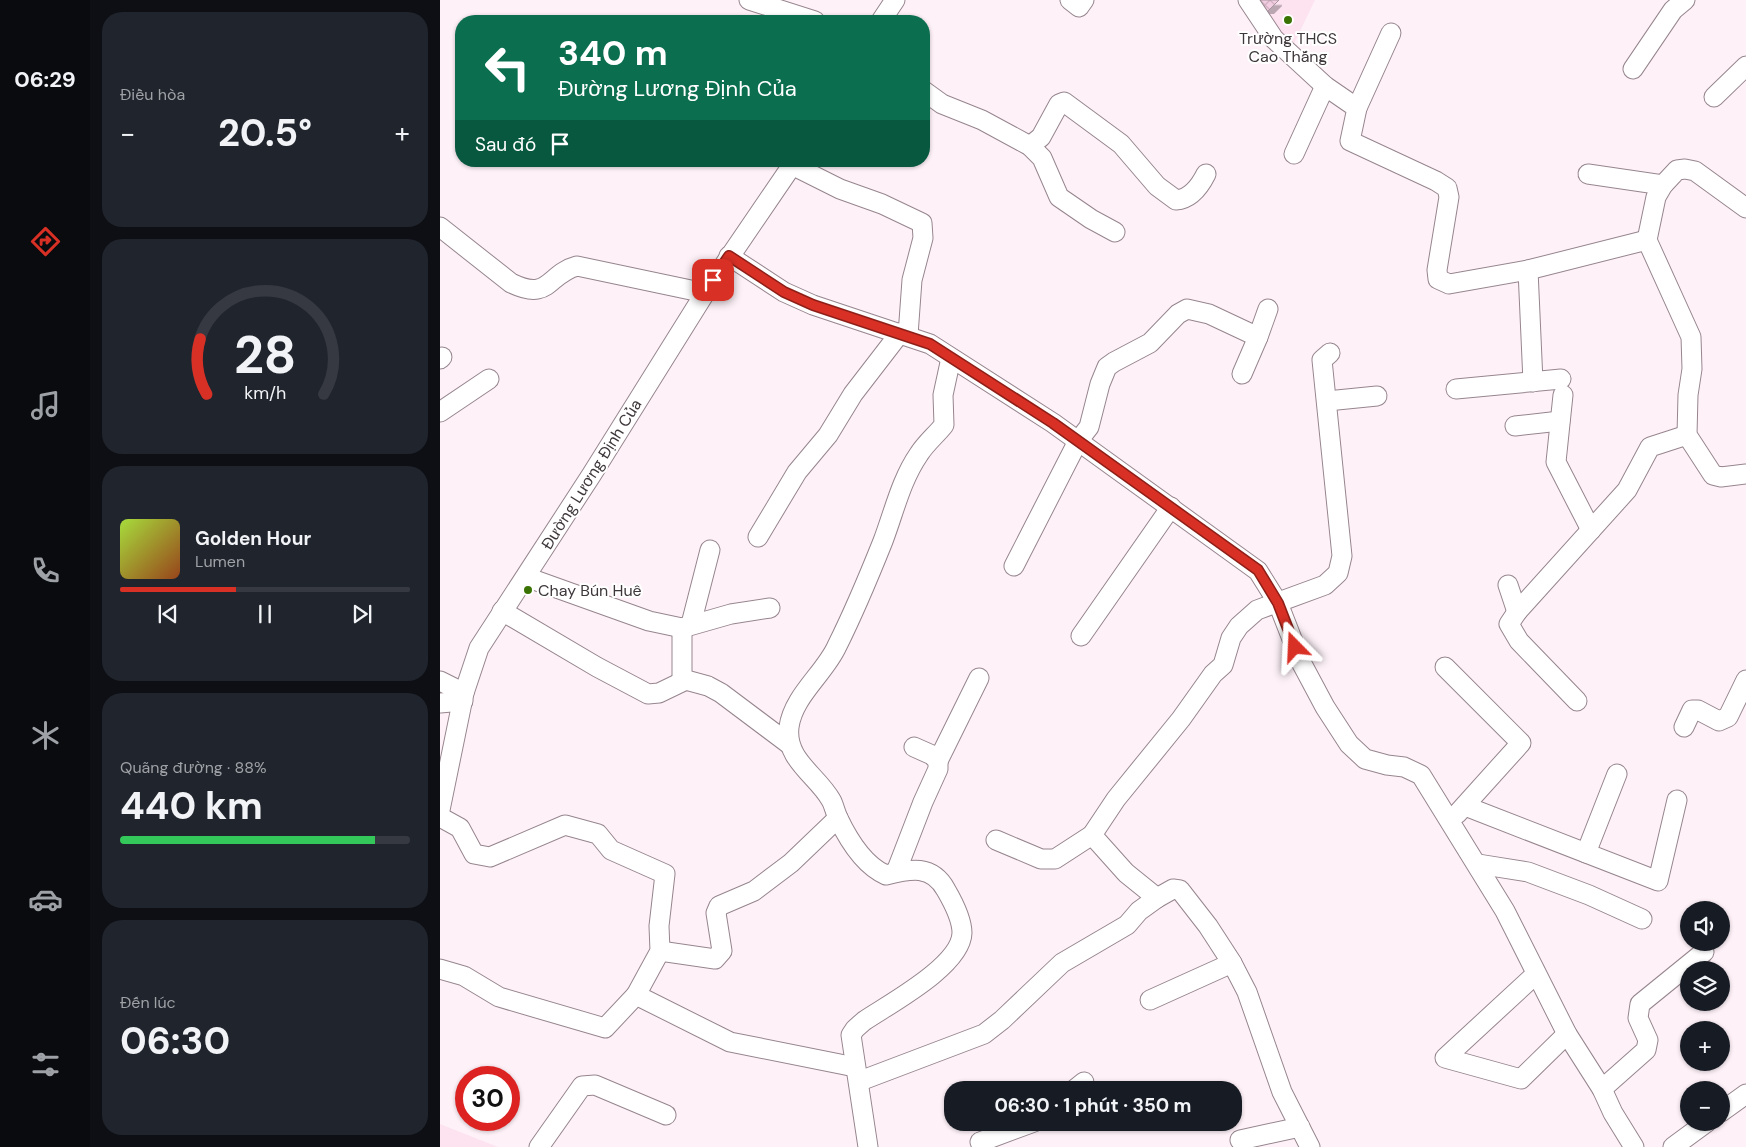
<!DOCTYPE html>
<html lang="vi">
<meta charset="utf-8">
<style>
:root{--surface:#171b24;--page:#20242c;--text:#f1f3f6;--muted:#9ea1a6;--line:#363941;--accent:#d93025}
body{margin:0;font-family:"DM Sans",sans-serif;background:var(--page);color:var(--text);height:100vh;display:flex;flex-direction:column;font-size:19px;white-space:nowrap}
*{box-sizing:border-box;margin:0}
p{font-size:16px;color:var(--muted)}
.icon{flex:none;width:28px;height:28px;fill:none;stroke:currentColor;stroke-width:2;stroke-linecap:round;stroke-linejoin:round}
.map{position:relative;flex:1;overflow:hidden}
.side{display:flex;flex-direction:column;gap:12px;padding:12px;background:#0d0f14;width:350px}
.side>*{flex:none}
.hud{position:absolute;left:15px;top:15px;width:475px;height:152px;border-radius:20px;box-shadow:0 1px 4px #0004;background:#0b6e4f;color:#fff;overflow:hidden}
.tools{position:absolute;left:1240px;top:901px;display:grid;gap:10px}
.tools a{display:grid;place-items:center;width:50px;height:50px;border-radius:50%;background:var(--surface);box-shadow:0 1px 4px #0004;font-size:25px}
.speed{position:absolute;left:15px;top:1066px;display:flex;gap:10px;font-size:25px;font-weight:700;text-align:center}
.speed>*{display:grid;place-content:center;width:65px;height:65px;border-radius:50%;background:var(--surface);box-shadow:0 1px 4px #0004;line-height:1}
.speed .limit{border:8px solid #d22;background:#fff;color:#111}
.pin{position:absolute;display:grid;place-items:center;width:42px;height:42px;color:#fff;margin:-21px;border-radius:10px;box-shadow:0 2px 8px #0006}
.me{position:absolute;width:55px;margin:-28px;rotate:339deg;stroke-linejoin:round;filter:drop-shadow(0 0 4px #0008)}
.turn{display:flex;align-items:center;gap:18px;height:105px;padding:0 20px;font-size:22px}
.turn .icon{width:65px;height:65px;stroke-width:2.5}
.turn b{display:block;font-size:35px;line-height:42px}
.then{display:flex;align-items:center;height:48px;padding:0 20px;background:#0003;gap:10px;font-size:19px}
.big{font-size:38px;font-weight:700;line-height:1.1}
.side .widget{flex:1;display:flex;flex-direction:column;justify-content:center;gap:8px;min-width:0;padding:0 18px;border-radius:20px;background:var(--page)}
.side .dial{align-items:center;gap:0}
.dial svg{height:130px;overflow:visible;fill:none;stroke:var(--line);stroke-width:7;stroke-linecap:round;text-anchor:middle}
.dial text{fill:var(--text);stroke:none}
.song{display:flex;align-items:center;gap:15px}
.cover{width:60px;height:60px;border-radius:8px;background:linear-gradient(135deg,hsl(80 70% 55%),hsl(20 70% 35%))}
.played{height:5px;border-radius:2px;background:linear-gradient(90deg,var(--accent) 40%,var(--line) 40%)}
.keys{display:flex;justify-content:space-around;direction:ltr}
.heat{display:flex;justify-content:space-between;align-items:center;font-size:28px;direction:ltr}
.charge{height:8px;border-radius:4px;background:linear-gradient(90deg,#34c759 88%,var(--line) 0)}
.trip{position:absolute;left:504px;top:1081px;width:298px;height:50px;border-radius:20px;background:var(--surface);box-shadow:0 1px 4px #0004;font-weight:700;line-height:50px;text-align:center}
main{display:flex;flex:1;min-height:0}
.menu{display:flex;flex-direction:column;width:90px;justify-content:space-around;align-items:center;background:#090b0e;color:var(--muted)}
.menu .icon{width:35px;height:35px}
.menu .selected{color:var(--accent)}
.menu b{font-size:22px;color:var(--text)}
.map>svg:first-child{display:block}
</style>
<main>
<nav class="menu">
<b>06:29</b>
<svg class="icon selected" aria-label="directions" viewBox="0 0 24 24"><path d="M12 3l9 9-9 9-9-9zM9 14v-3h6M13 9l2 2-2 2"/></svg>
<svg class="icon" aria-label="music" viewBox="0 0 24 24"><path d="M9 18V5l10-2v13"/><circle cx="6" cy="18" r="3"/><circle cx="16" cy="16" r="3"/></svg>
<svg class="icon" aria-label="phone" viewBox="0 0 24 24"><path d="M5 4h4l2 5-3 2q2 4 5 5l2-3 5 2v4C11 20 4 13 5 4z"/></svg>
<svg class="icon" aria-label="climate" viewBox="0 0 24 24"><path d="M12 3v18M4 7l16 10M4 17L20 7"/></svg>
<svg class="icon" aria-label="car" viewBox="0 0 24 24"><path d="M5 17H2v-5l4-1 3-4h7l3 4 3 1v5h-3M9 17h6M6 11h13"/><circle cx="7" cy="17" r="2"/><circle cx="17" cy="17" r="2"/></svg>
<svg class="icon" aria-label="filters" viewBox="0 0 24 24"><path d="M4 7h16M4 17h16"/><circle cx="9" cy="7" r="2"/><circle cx="15" cy="17" r="2"/></svg>
</nav>
<section class="side">
<div class="widget"><p>Điều hòa</p>
<div class="heat"><a>−</a><b class="big">20.5°</b><a>+</a></div>
</div>
<div class="widget dial"><svg viewBox="0 0 100 80">
<path d="M14 69A42 42 0 1 1 86 69"/>
<path d="M14 69A42 42 0 0 1 10 35" stroke="#d93025"/>
<text x="50" y="56" font-size="32" font-weight="700">28</text>
<text x="50" y="72" font-size="11">km/h</text>
</svg></div>
<div class="widget">
<div class="song"><i class="cover"></i><div><b>Golden Hour</b><p>Lumen</p></div></div>
<div class="played"></div>
<div class="keys"><svg class="icon" aria-label="previous" viewBox="0 0 24 24"><path d="M18 5L8 12l10 7zM5 5v14"/></svg><svg class="icon" aria-label="pause" viewBox="0 0 24 24"><path d="M8 5v14M16 5v14"/></svg><svg class="icon" aria-label="next" viewBox="0 0 24 24"><path d="M6 5l10 7-10 7zM19 5v14"/></svg></div>
</div>
<div class="widget"><p>Quãng đường · 88%</p><b class="big">440 km</b><div class="charge"></div></div>
<div class="widget"><p>Đến lúc</p><b class="big">06:30</b></div>
</section>
<div class="map">
<svg width="1306" height="1147" viewBox="0 0 1306 1147">
<defs>
<pattern id="building-cross-hatch" width="8" height="8" patternUnits="userSpaceOnUse" patternTransform="scale(1.25)"><rect width="8" height="8" fill="#f3cde1"/><path d="M0 0l8 8M0 8l8-8" fill="none" stroke="#d1b1c2"/></pattern>
<filter id="shadow"><feDropShadow dx="3" dy="5.5" stdDeviation="0" flood-color="#0004"/></filter>
</defs>
<rect width="100%" height="100%" fill="#fef2f8"/>
<g fill="#fde2f0">
<polygon points="815,0 875,0 852,48"/>
<polygon points="0,1124 58,1147 0,1147"/>
</g>
<polygon fill="url(#building-cross-hatch)" stroke="#a8969f" filter="url(#shadow)" points="818,0 839,0 827,12"/>
<g fill="none" stroke-linecap="round" stroke-linejoin="round">
<defs>
<g id="minor">
<polyline points="309,0 375,21"/>
<polyline points="630,0 639,7 644,0"/>
<polyline points="808,0 834,39 885,86 917,108 910,141 996,181 1007,188 1009,197 997,270 998,279 1009,284 1088,270 1207,240"/>
<polyline points="441,21 455,0"/>
<polyline points="1193,69 1233,10 1245,0"/>
<polyline points="484,91 502,104 542,120 590,146 602,158 619,197 651,219 675,232"/>
<polyline points="1274,97 1306,66"/>
<polyline points="917,108 951,33"/>
<path d="M590,146L601,137L619,104L624,102L681,144L717,186L736,200C751,199 760,186 766,174"/>
<polyline points="854,154 885,86"/>
<polyline points="352,165 400,189 442,204 482,223 483,238 472,280 468,335"/>
<polyline points="1148,174 1223,185"/>
<polyline points="1306,208 1255,171 1245,169 1237,170 1223,185 1216,197 1207,240 1251,337 1252,369 1248,395 1247,435 1273,475 1281,477 1306,474"/>
<path d="M0,227L71,283C110,302 107,274 137,266L265,293"/>
<polyline points="289,256 344,292 373,305 490,344 613,423 818,571 838,603 861,662 885,707 909,744 925,759 947,765 964,767 981,775 1065,911 1127,1034 1162,1089 1173,1113 1194,1147"/>
<polyline points="1088,270 1093,382"/>
<polyline points="0,359 2,357"/>
<polyline points="802,374 818,337"/>
<polyline points="1016,389 1121,379"/>
<polyline points="1123,395 1116,462 1151,530"/>
<polyline points="887,401 937,396"/>
<polyline points="0,412 49,379"/>
<polyline points="1075,426 1120,421"/>
<polyline points="318,537 357,472 388,435 413,394 460,333"/>
<polyline points="574,566 638,441 649,427 660,384 667,367 674,362 710,343 738,314 747,309 769,314 818,337 828,309"/>
<polyline points="86,577 209,621 242,628 291,614 330,608"/>
<polyline points="1068,585 1077,612"/>
<polyline points="62,611 157,667 208,694 219,693 246,680 268,686 281,693 349,744"/>
<polyline points="251,624 270,550"/>
<polyline points="641,636 731,507"/>
<polyline points="1005,667 1081,743 1017,814"/>
<polyline points="0,681 24,693"/>
<polyline points="242,681 242,628"/>
<polyline points="1137,701 1079,641 1069,624 1077,612 1187,490 1210,447 1247,435"/>
<polyline points="0,703 23,701"/>
<polyline points="1244,727 1252,710 1258,710 1279,721 1288,717 1306,680"/>
<polyline points="498,761 539,678"/>
<polyline points="1025,806 1218,881 1237,800"/>
<polyline points="0,810 24,693 39,648 152,474 265,293 355,161"/>
<polyline points="0,817 20,828 34,854 50,857 125,825 158,834 171,850 225,874 219,926 220,951 196,995"/>
<polyline points="556,840 601,859 615,859 652,835"/>
<polyline points="1146,853 1177,774"/>
<polyline points="1038,864 1088,872 1149,895 1202,919"/>
<polyline points="456,872 483,802 498,769 498,761 492,755 474,747"/>
<polyline points="220,951 275,959 282,951 276,913 279,906 314,891 351,863 398,818"/>
<polyline points="0,969 24,976 59,997 165,1028 196,995 290,1042 415,1067"/>
<polyline points="1096,974 1005,1058 1081,1079 1127,1034"/>
<polyline points="710,1000 792,963"/>
<polyline points="420,1081 544,1034 562,1020 622,963 687,925 699,911 717,898"/>
<polyline points="1162,1089 1206,1050 1208,1040 1198,1018 1200,1004 1264,952"/>
<polyline points="634,1090 644,1082"/>
<polyline points="1281,1112 1306,1094"/>
<polyline points="800,1140 860,1127"/>
<polyline points="99,1147 142,1086 155,1085 226,1115"/>
<path d="M428,1147L411,1035L415,1029L424,1021C449,1004 521,966 522,933C522,919 513,902 506,890C492,864 470,869 446,875C423,865 408,839 398,818C395,812 394,805 391,800C377,775 345,760 349,727C353,696 385,673 397,646C414,612 429,576 443,541C454,512 461,480 479,454C486,443 496,435 504,425L503,395L511,358"/>
<polyline points="543,1147 540,1142 594,1122"/>
<polyline points="870,1147 842,1092 807,992 792,963 768,926 740,890 733,889 717,898 686,873 652,835 676,799 741,719 773,674 783,665 791,638 799,626 817,610 885,585 898,573 902,556 882,360 890,353"/>
<polyline points="1233,1147 1267,1122"/>
</g>
</defs>
<use href="#minor" stroke="#97858e" stroke-width="21"/>
<use href="#minor" stroke="#fff" stroke-width="19"/>
</g>
<g fill="none" stroke-linecap="round" stroke-linejoin="round">
<defs>
<polyline id="route" points="273,280 289,256 344,292 373,305 490,344 613,423 818,570 838,603 855,647"/>
</defs>
<use href="#route" stroke="#8d1f18" stroke-width="12"/>
<use href="#route" stroke="#d93025" stroke-width="9"/>
</g>
<g fill="#3a7303" stroke="#fff" stroke-width="2">
<circle cx="848" cy="20" r="5"/>
<circle cx="88" cy="590" r="5"/>
</g>
<g text-anchor="middle" stroke-width="4" stroke-linejoin="round" paint-order="stroke">
<g font-size="16" fill="#3e373b" stroke="#fff">
<text x="848" y="44">Trường THCS<tspan x="848" dy="18">Cao Thắng</tspan></text>
<text x="98" y="596" text-anchor="start">Chay Bún Huê</text>
</g>
<g font-size="16" fill="#3e373b" stroke="#fff">
<text transform="translate(151 474) rotate(-58)" y="6">Đường Lương Định Của</text>
</g>
</g>
</svg>
<div class="tools">
<a><svg class="icon" aria-label="sound" viewBox="0 0 24 24"><path d="M4 9h4l5-4v14l-5-4H4zM17 9q2 3 0 6"/></svg></a>
<a><svg class="icon" aria-label="layers" viewBox="0 0 24 24"><path d="M12 4l9 5-9 5-9-5zM3 14l9 5 9-5"/></svg></a>
<a>+</a>
<a>−</a>
</div>
<div class="speed"><div class="limit">30</div></div>
<div class="pin" style="left:273px;top:280px;background:#d93025"><svg class="icon" aria-label="arrive" viewBox="0 0 24 24"><path d="M6 21V4h12l-3 4 3 4H6"/></svg></div>
<svg class="me" style="left:855px;top:647px" viewBox="-20 -20 40 40"><path d="M0-17L14 15 0 8-14 15z" fill="#d93025" stroke="#fff" stroke-width="4"/></svg>
<div class="trip">06:30 · 1 phút · 350 m</div>
<div class="hud">
<div class="turn"><svg class="icon" aria-label="left" viewBox="0 0 24 24"><path d="M17 20v-9H6M10 6l-5 5 5 5"/></svg><div><b>340 m</b>Đường Lương Định Của</div></div>
<div class="then">Sau đó<svg class="icon" aria-label="arrive" viewBox="0 0 24 24"><path d="M6 21V4h12l-3 4 3 4H6"/></svg></div>
</div>
</div>
</main>
